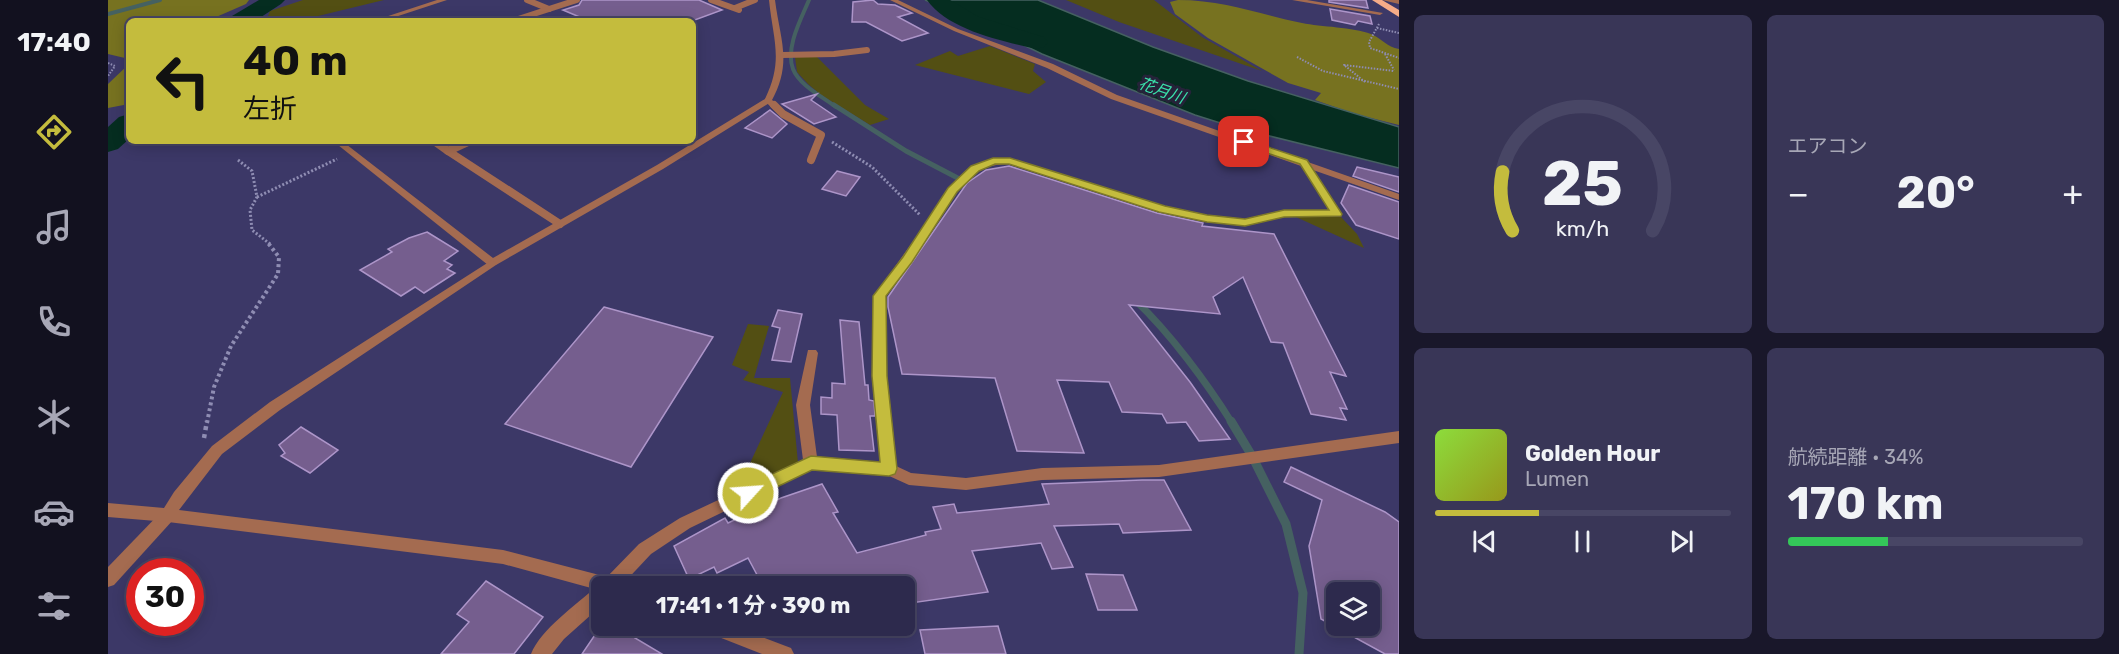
<!DOCTYPE html>
<html lang="ja">
<meta charset="utf-8">
<style>
:root{--surface:#2d2a4d;--page:#393657;--text:#f1f3f6;--muted:#a7a7b6;--line:#484665;--accent:#c4bc3d}
body{margin:0;font-family:Rubik,"Noto Sans JP",sans-serif;background:var(--page);color:var(--text);height:100vh;display:flex;flex-direction:column;font-size:22px;white-space:nowrap}
*{box-sizing:border-box;margin:0}
p{font-size:20px;color:var(--muted)}
.icon{flex:none;width:33px;height:33px;fill:none;stroke:currentColor;stroke-width:2;stroke-linecap:round;stroke-linejoin:round}
.map{position:relative;flex:1;overflow:hidden}
.sheet{display:flex;flex-direction:column;gap:15px;padding:15px;background:#19172a;width:720px}
.sheet>*{flex:none}
.guide{position:absolute;left:18px;top:18px;width:570px;height:126px;border-radius:9px;box-shadow:0 3px 15px #0003,0 0 0 2px var(--line);background:#c4bc3d;color:#111;overflow:hidden}
.buttons{position:absolute;left:1218px;top:582px;display:grid;gap:12px}
.buttons a{display:grid;place-items:center;width:54px;height:54px;border-radius:9px;background:var(--surface);box-shadow:0 3px 15px #0003,0 0 0 2px var(--line);font-size:30px}
.speed{position:absolute;left:18px;top:558px;display:flex;gap:12px;font-size:30px;font-weight:700;text-align:center}
.speed>*{display:grid;place-content:center;width:78px;height:78px;border-radius:50%;background:var(--surface);box-shadow:0 3px 15px #0003,0 0 0 2px var(--line);line-height:1}
.speed .limit{border:9px solid #d22;background:#fff;color:#111}
.pin{position:absolute;display:grid;place-items:center;width:51px;height:51px;color:#fff;margin:-26px;border-radius:12px;box-shadow:0 3px 9px #0006}
.me{position:absolute;width:66px;margin:-33px;rotate:64deg;stroke-linejoin:round;filter:drop-shadow(0 0 4px #0008)}
.turn{display:flex;align-items:center;gap:21px;height:126px;padding:0 18px;font-size:27px}
.turn .icon{width:78px;height:78px;stroke-width:2.5}
.turn b{display:block;font-size:42px;line-height:51px}
.big{font-size:45px;font-weight:700;line-height:1.1}
.sheet .card{flex:1;display:flex;flex-direction:column;justify-content:center;gap:9px;min-width:0;padding:0 21px;border-radius:9px;background:var(--page)}
.sheet .dial{align-items:center;gap:0}
.dial svg{height:156px;overflow:visible;fill:none;stroke:var(--line);stroke-width:7;stroke-linecap:round;text-anchor:middle}
.dial text{fill:var(--text);stroke:none}
.song{display:flex;align-items:center;gap:18px}
.cover{width:72px;height:72px;border-radius:9px;background:linear-gradient(135deg,hsl(90 70% 55%),hsl(60 70% 35%))}
.played{height:6px;border-radius:3px;background:linear-gradient(90deg,var(--accent) 35%,var(--line) 35%)}
.keys{display:flex;justify-content:space-around;direction:ltr}
.heat{display:flex;justify-content:space-between;align-items:center;font-size:33px;direction:ltr}
.charge{height:9px;border-radius:4px;background:linear-gradient(90deg,#34c759 34%,var(--line) 0)}
.sheet .tiles{flex:1;display:grid;gap:15px;grid-template-columns:repeat(2,1fr)}
.trip{position:absolute;left:483px;top:576px;width:324px;height:60px;border-radius:9px;background:var(--surface);box-shadow:0 3px 15px #0003,0 0 0 2px var(--line);font-weight:700;line-height:60px;text-align:center}
main{display:flex;flex:1;min-height:0}
.menu{display:flex;flex-direction:column;width:108px;justify-content:space-around;align-items:center;background:#12111f;color:var(--muted)}
.menu .icon{width:42px;height:42px}
.menu .active{color:var(--accent)}
.menu b{font-size:27px;color:var(--text)}
.map>svg:first-child{display:block}
</style>
<main>
<nav class="menu">
<b>17:40</b>
<svg class="icon active" aria-label="directions" viewBox="0 0 24 24"><path d="M12 3l9 9-9 9-9-9zM9 14v-3h6M13 9l2 2-2 2"/></svg>
<svg class="icon" aria-label="music" viewBox="0 0 24 24"><path d="M9 18V5l10-2v13"/><circle cx="6" cy="18" r="3"/><circle cx="16" cy="16" r="3"/></svg>
<svg class="icon" aria-label="phone" viewBox="0 0 24 24"><path d="M5 4h4l2 5-3 2q2 4 5 5l2-3 5 2v4C11 20 4 13 5 4z"/></svg>
<svg class="icon" aria-label="climate" viewBox="0 0 24 24"><path d="M12 3v18M4 7l16 10M4 17L20 7"/></svg>
<svg class="icon" aria-label="car" viewBox="0 0 24 24"><path d="M5 17H2v-5l4-1 3-4h7l3 4 3 1v5h-3M9 17h6M6 11h13"/><circle cx="7" cy="17" r="2"/><circle cx="17" cy="17" r="2"/></svg>
<svg class="icon" aria-label="filters" viewBox="0 0 24 24"><path d="M4 7h16M4 17h16"/><circle cx="9" cy="7" r="2"/><circle cx="15" cy="17" r="2"/></svg>
</nav>
<div class="map">
<svg width="1291" height="654" viewBox="0 0 1291 654">
<rect width="100%" height="100%" fill="#3c3867"/>
<g fill="#534f13">
<polygon points="195,0 276,0 206,17 158,21 162,11"/>
<polygon points="958,0 1046,0 1094,37 1154,71 1011,22"/>
<polygon points="882,46 927,64 925,71 938,82 921,94 807,65 842,51 850,56"/>
<polygon points="687,57 709,57 757,105 781,119 762,125 713,95 700,84 689,72"/>
<polygon points="1188,217 1233,217 1249,234 1256,248"/>
<polygon points="640,324 661,326 646,378 682,378 690,463 631,487 675,392 635,380 641,372 624,365"/>
</g>
<g fill="#777220">
<polygon points="0,0 141,0 138,4 99,21 21,21 21,59 0,54"/>
<path d="M1070,0C1116,0 1150,14 1194,23C1213,27 1245,27 1263,34C1273,38 1279,47 1291,49V125L1247,114L1207,100L1213,93L1180,83L1100,38L1067,14L1062,2Z"/>
<polygon points="21,64 21,104 0,108 0,84"/>
</g>
<polygon fill="#052d20" stroke="#456161" stroke-width="1.5" points="817,0 930,0 1045,47 1140,81 1291,127 1291,168 1125,127 1087,115 934,54 850,13"/>
<g fill="none" stroke-linecap="round" stroke-linejoin="round">
<g stroke="#456161" stroke-width="4">
<path d="M701,0C693,19 677,48 685,69C691,85 715,97 728,107"/>
<polyline points="0,14 52,0"/>
</g>
<polyline stroke="#456161" stroke-width="5" points="726,105 798,151 865,186"/>
<path stroke="#456161" stroke-width="7" d="M1028,301C1062,333 1099,383 1124,423"/>
<polyline stroke="#456161" stroke-width="9" points="1123,421 1144,456 1178,524 1195,593 1191,654"/>
<g fill="#052d20" fill-rule="evenodd">
<polygon points="151,0 177,0 173,4 147,21 121,21 124,16"/>
<path d="M819,0H842L871,17L936,37L940,42L936,47L928,49C894,41 840,30 819,0Z"/>
<polygon points="21,114 21,139 10,149 0,152 0,127 11,117"/>
</g>
</g>
<g fill="#755e8e" stroke="#ad95c9" stroke-width="1.5" fill-rule="evenodd">
<polygon points="474,0 591,0 614,10 584,21 481,21 455,10 471,5"/>
<polygon points="765,0 770,4 787,5 804,13 790,17 820,33 794,41 758,22 744,22 745,2"/>
<polygon points="1221,0 1258,0 1260,8 1221,2"/>
<polygon points="1222,9 1262,16 1264,24 1250,21 1247,25 1224,20"/>
<polygon points="709,94 703,100 728,117 706,124 674,104"/>
<polygon points="662,110 679,124 664,138 637,128"/>
<polygon points="901,166 1049,213 1095,223 1094,226 1166,234 1238,376 1222,372 1239,409 1232,408 1238,420 1203,414 1175,343 1163,342 1135,277 1105,297 1112,314 1021,305 1082,382 1122,439 1091,441 1078,422 1059,423 1054,414 1014,412 1001,382 949,380 976,453 909,451 887,378 794,374 780,307 780,297 859,183 878,170"/>
<polygon points="1249,167 1291,177 1291,192 1245,176"/>
<polygon points="729,171 752,177 738,196 714,189"/>
<polygon points="1241,185 1291,202 1291,239 1248,225 1233,203"/>
<polygon points="319,232 350,251 336,261 344,265 339,269 347,273 316,293 307,287 293,296 252,270 284,252 280,249 301,238"/>
<polygon points="496,307 605,337 523,467 397,424"/>
<polygon points="670,310 694,314 683,362 664,360 672,328 664,326"/>
<polygon points="732,320 751,322 757,385 760,385 761,400 766,401 767,416 762,416 766,451 731,450 729,415 713,414 713,397 724,398 724,383 737,384"/>
<polygon points="193,427 230,450 202,473 173,456 177,453 171,445"/>
<path d="M1183,467L1277,512L1291,522V654H1277L1213,619L1201,546L1214,500L1176,482ZM1228,592H1262V626H1228Z"/>
<polygon points="1034,480 1056,480 1083,530 1015,533 1011,524 946,526 965,567 944,569 933,543 864,551 880,592 796,604 796,586 655,586 640,558 609,573 606,567 581,579 566,546 617,518 620,523 673,498 714,484 730,512 725,513 749,553 818,535 817,532 833,529 825,507 846,504 849,513 941,504 934,484"/>
<polygon points="978,574 1015,575 1029,610 990,610"/>
<polygon points="378,581 435,617 406,654 333,654 361,622 349,614"/>
<polygon points="493,626 520,626 531,632 527,638 554,654 474,654"/>
<polygon points="890,626 898,654 817,654 812,630"/>
</g>
<g fill="none" stroke-linecap="round" stroke-linejoin="round">
<g stroke="#8f8db3" stroke-width="2" stroke-dasharray="1.5 1.5" stroke-linecap="butt">
<polyline points="1271,24 1261,42 1262,48 1291,58"/>
<polyline points="1269,28 1291,33"/>
<polyline points="1277,54 1286,70"/>
<polyline points="1189,57 1215,71 1291,89"/>
<polyline points="0,63 7,66 0,76"/>
<polyline points="1257,82 1236,65 1286,71"/>
</g>
<g stroke="#8f8db3" stroke-width="3" stroke-dasharray="2 2" stroke-linecap="butt">
<polyline points="724,142 764,167 812,215"/>
<polyline points="130,160 144,171 149,197 142,210 144,230 162,244"/>
<polyline points="149,197 229,159"/>
</g>
<polyline stroke="#8f8db3" stroke-width="4" stroke-dasharray="3 3" stroke-linecap="butt" points="99,423 106,387 123,346 170,274 171,257 160,243"/>
<polyline stroke="#8f8db3" stroke-width="4.5" stroke-dasharray="4 4" stroke-linecap="butt" points="96,438 99,421"/>
<g stroke="#a46b50" stroke-width="6">
<polyline points="419,0 441,9"/>
<polyline points="603,0 631,10"/>
<polyline points="627,8 647,0"/>
<polyline points="404,21 469,0"/>
<polyline points="674,55 726,54 759,50"/>
<polyline points="660,100 667,107"/>
</g>
<g stroke="#a46b50" stroke-width="8">
<polyline points="666,105 675,114 713,135 703,160"/>
<polyline points="326,141 340,151"/>
<polyline points="362,141 340,151 452,224"/>
</g>
<g fill="#a46b50" fill-rule="evenodd">
<polygon points="329,0 339,0 275,21 265,21"/>
<path d="M661,0H667C672,40 685,63 663,102L555,169L388,265H380L225,141H234L385,258L549,165L657,99C676,60 665,40 661,0Z"/>
<path d="M782,0H790L850,29L945,64L1009,95L1291,194V200L1205,170L1234,214L1233,216H1176L1137,225L1099,222L1050,211L901,164C882,164 872,169 857,181L778,296V376L788,466L803,473L858,478L934,468L1051,465L1291,431V443L1051,477L934,480L858,490L801,485L779,475L704,469L582,528L543,554L513,586H494V605L456,639L444,654H423C433,629 468,605 488,587L494,585L496,580L531,544L572,518L695,460L688,405L700,350H708L710,353L702,405L709,457L773,462L766,376V296L851,177C867,163 881,158 902,158L1056,207L1099,216L1137,219L1176,210L1222,211L1193,166L1003,99L939,68L846,31Z"/>
<polygon points="1184,0 1199,0 1275,13 1272,15"/>
<polygon points="1274,0 1291,0 1291,4"/>
<polygon points="60,508 65,510 68,515 65,520 6,585 0,587 0,567 55,510"/>
</g>
<g fill="#a46b50" fill-rule="evenodd">
<polygon points="384,260 389,263 388,265 172,410 114,454 71,510 395,550 503,578 509,580 511,586 494,586 494,591 395,564 60,522 0,517 0,503 56,508 66,492 104,446 162,402"/>
<polygon points="595,626 625,626 683,648 686,654 654,654 598,632"/>
</g>
<polygon fill="#f6ac88" fill-rule="evenodd" points="1264,0 1274,0 1291,10 1291,17"/>
</g>
<polygon fill="#c4bc3d" stroke="#7f7a28" stroke-width="1.5" points="1136,139 1199,160 1234,214 1233,216 1176,217 1137,226 1099,222 1051,212 901,164 887,164 871,171 849,192 804,262 778,296 779,376 789,469 787,474 781,476 704,470 646,498 640,500 634,498 631,493 634,488 703,456 772,462 764,376 765,296 795,257 840,188 863,166 885,158 902,158 1057,206 1099,215 1137,219 1176,210 1221,210 1192,164 1132,144 1131,142"/>
<g text-anchor="middle" stroke-width="6" stroke-linejoin="round" paint-order="stroke">
<g font-size="16" font-style="italic" fill="#3ae2ab" stroke="#252339">
<text transform="translate(1054 90) rotate(20)" y="6">花月川</text>
</g>
</g>
</svg>
<div class="buttons">
<a><svg class="icon" aria-label="layers" viewBox="0 0 24 24"><path d="M12 4l9 5-9 5-9-5zM3 14l9 5 9-5"/></svg></a>
</div>
<div class="speed"><div class="limit">30</div></div>
<div class="pin" style="left:1136px;top:142px;background:#d93025"><svg class="icon" aria-label="arrive" viewBox="0 0 24 24"><path d="M6 21V4h12l-3 4 3 4H6"/></svg></div>
<svg class="me" style="left:640px;top:493px" viewBox="-20 -20 40 40"><circle r="17" fill="#c4bc3d" stroke="#fff" stroke-width="3"/><path d="M0-11L8 9 0 5-8 9z" fill="#fff"/></svg>
<div class="trip">17:41 · 1 分 · 390 m</div>
<div class="guide">
<div class="turn"><svg class="icon" aria-label="left" viewBox="0 0 24 24"><path d="M17 20v-9H6M10 6l-5 5 5 5"/></svg><div><b>40 m</b>左折</div></div>
</div>
</div>
<section class="sheet">
<div class="tiles">
<div class="card dial"><svg viewBox="0 0 100 80">
<path d="M14 69A42 42 0 1 1 86 69"/>
<path d="M14 69A42 42 0 0 1 9 39" stroke="#c4bc3d"/>
<text x="50" y="56" font-size="32" font-weight="700">25</text>
<text x="50" y="72" font-size="11">km/h</text>
</svg></div>
<div class="card"><p>エアコン</p>
<div class="heat"><a>−</a><b class="big">20°</b><a>+</a></div>
</div>
<div class="card">
<div class="song"><i class="cover"></i><div><b>Golden Hour</b><p>Lumen</p></div></div>
<div class="played"></div>
<div class="keys"><svg class="icon" aria-label="previous" viewBox="0 0 24 24"><path d="M18 5L8 12l10 7zM5 5v14"/></svg><svg class="icon" aria-label="pause" viewBox="0 0 24 24"><path d="M8 5v14M16 5v14"/></svg><svg class="icon" aria-label="next" viewBox="0 0 24 24"><path d="M6 5l10 7-10 7zM19 5v14"/></svg></div>
</div>
<div class="card"><p>航続距離 · 34%</p><b class="big">170 km</b><div class="charge"></div></div>
</div>
</section>
</main>
